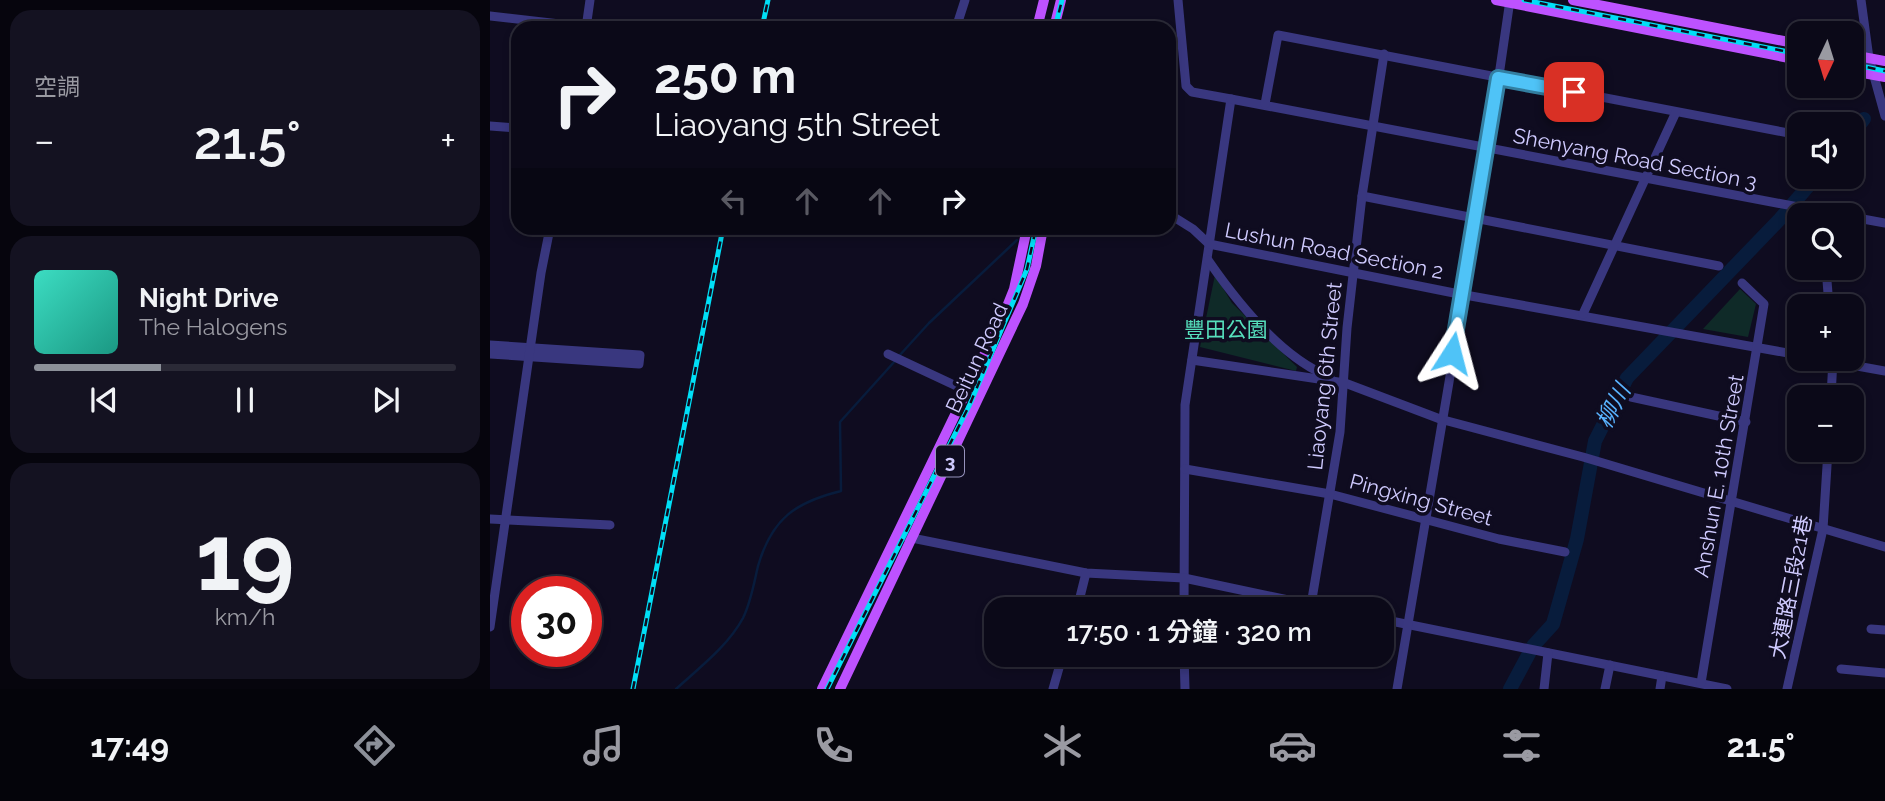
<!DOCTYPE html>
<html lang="zh-TW">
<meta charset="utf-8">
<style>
:root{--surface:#0b0918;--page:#141221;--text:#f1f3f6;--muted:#9a9aa2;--line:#2b2a37;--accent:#8c9099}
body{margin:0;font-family:Raleway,"Noto Sans TC",sans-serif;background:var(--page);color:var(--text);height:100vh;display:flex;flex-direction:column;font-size:26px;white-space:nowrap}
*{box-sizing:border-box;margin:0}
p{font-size:23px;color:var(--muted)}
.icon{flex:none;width:38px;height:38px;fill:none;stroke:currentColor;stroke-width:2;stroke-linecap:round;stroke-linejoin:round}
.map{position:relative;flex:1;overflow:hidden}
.panel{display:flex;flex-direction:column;gap:10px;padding:10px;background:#06050d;width:490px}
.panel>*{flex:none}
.guide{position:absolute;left:21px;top:21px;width:665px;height:214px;border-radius:21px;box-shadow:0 4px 10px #0003,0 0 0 2px var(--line);background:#0b0918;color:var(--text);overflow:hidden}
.needle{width:46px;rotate:184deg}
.fabs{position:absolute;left:1297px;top:21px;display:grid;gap:14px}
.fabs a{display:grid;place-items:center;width:77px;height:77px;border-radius:14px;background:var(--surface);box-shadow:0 4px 10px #0003,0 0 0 2px var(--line);font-size:35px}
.speed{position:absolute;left:21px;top:576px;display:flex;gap:14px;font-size:35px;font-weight:700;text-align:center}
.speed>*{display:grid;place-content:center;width:91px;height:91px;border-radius:50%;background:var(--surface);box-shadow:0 4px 10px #0003,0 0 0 2px var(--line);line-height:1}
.speed .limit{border:10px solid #d22;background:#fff;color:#111}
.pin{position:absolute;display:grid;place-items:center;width:60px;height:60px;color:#fff;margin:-30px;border-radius:14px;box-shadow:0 4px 10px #0006}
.me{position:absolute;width:77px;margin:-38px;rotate:9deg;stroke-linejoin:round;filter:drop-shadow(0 0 5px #0008)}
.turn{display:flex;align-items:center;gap:24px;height:147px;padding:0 28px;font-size:32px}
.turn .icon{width:91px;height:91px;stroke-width:2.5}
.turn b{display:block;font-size:49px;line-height:60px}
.lanes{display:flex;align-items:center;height:66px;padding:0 28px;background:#0003;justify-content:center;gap:35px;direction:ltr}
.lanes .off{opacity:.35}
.big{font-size:52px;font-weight:600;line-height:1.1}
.panel .card{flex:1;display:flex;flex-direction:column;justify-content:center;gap:10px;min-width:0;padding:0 24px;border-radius:21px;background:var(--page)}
.panel .dial{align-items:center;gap:0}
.dial b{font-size:91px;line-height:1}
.song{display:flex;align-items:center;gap:21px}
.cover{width:84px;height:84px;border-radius:10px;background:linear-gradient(135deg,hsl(170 70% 55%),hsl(170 70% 35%))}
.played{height:7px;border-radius:4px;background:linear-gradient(90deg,var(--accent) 30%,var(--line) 30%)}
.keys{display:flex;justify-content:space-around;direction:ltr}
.heat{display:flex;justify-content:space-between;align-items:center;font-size:38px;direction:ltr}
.trip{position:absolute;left:494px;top:597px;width:410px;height:70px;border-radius:21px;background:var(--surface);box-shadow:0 4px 10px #0003,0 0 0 2px var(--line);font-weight:600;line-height:70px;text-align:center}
.tabs{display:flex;height:112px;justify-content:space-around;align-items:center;background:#04040a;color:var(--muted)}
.tabs .icon{width:49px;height:49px}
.tabs .on{color:var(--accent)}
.tabs b{font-size:32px;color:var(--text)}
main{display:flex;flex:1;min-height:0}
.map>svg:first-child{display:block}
</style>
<main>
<section class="panel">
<div class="card"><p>空調</p>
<div class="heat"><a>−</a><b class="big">21.5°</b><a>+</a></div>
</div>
<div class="card">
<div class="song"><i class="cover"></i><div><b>Night Drive</b><p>The Halogens</p></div></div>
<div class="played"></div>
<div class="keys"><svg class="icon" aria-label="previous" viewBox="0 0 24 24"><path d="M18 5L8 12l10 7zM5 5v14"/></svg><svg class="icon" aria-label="pause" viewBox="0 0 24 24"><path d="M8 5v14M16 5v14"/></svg><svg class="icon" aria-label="next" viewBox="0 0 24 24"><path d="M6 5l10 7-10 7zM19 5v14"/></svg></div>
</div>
<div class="card dial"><b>19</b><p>km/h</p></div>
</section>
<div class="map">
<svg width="1395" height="689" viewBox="0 0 1395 689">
<rect width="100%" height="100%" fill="#0f0c20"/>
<g fill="#0f2a28">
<polygon points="679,52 682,52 685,90 679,96"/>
<polygon points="725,275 742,303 807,367 806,371 710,347"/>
<polygon points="1250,289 1266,304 1258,337 1213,329"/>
</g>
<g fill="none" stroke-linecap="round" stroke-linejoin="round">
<g stroke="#081c3c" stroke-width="2.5">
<polyline points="409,356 439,323 527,240"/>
<path d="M186,689C209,668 238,646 253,618C261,602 264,583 268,566C282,518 306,502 351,491L350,422L405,361"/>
</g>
<g stroke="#081c3c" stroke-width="14">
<polyline points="1362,134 1374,119"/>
<polyline points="1020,689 1043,646 1063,624 1087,539 1105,441 1137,378 1290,219 1326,177"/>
</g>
<g stroke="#39377f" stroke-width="9">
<polyline points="688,0 696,86 702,92 741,99 695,405 694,609"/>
<polyline points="1371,0 1379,58 1395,116"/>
<polyline points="0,16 96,27"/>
<polyline points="96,28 100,0"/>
<polyline points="466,28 475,0"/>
<polyline points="741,99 1350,215"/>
<polyline points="775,104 788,35 1309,135"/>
<polyline points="0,126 28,128"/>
<polyline points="872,196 1229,266"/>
<polyline points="679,214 703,229 719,244 964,293 1309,355"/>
<polyline points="1362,217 1395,223"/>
<path d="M718,260C747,302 791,358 840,377"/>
<polyline points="1336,268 1339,306"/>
<polyline points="1093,314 1186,112"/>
<polyline points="0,345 150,355 149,364 0,354"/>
<polyline points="398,354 477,391"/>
<polyline points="1328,359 1395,371"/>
<polyline points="702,360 855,383 950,419 1093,457 1395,547"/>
<polyline points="1141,397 1256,422"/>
<polyline points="1341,397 1343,359"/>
<polyline points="695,469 840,494 1009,539 1075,552"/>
<polyline points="0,519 120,525"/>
<polyline points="407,535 596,573 694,578 841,609"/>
<polyline points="821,605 850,432 857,328 872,196 894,54"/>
<polyline points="587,609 596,573"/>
<polyline points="891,619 1237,689"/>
<polyline points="0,627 51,273 60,228"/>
<polyline points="1381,629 1395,630"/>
<polyline points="694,654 695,689"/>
<polyline points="1351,669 1395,673"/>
<polyline points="1211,683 1274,304 1252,283"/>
<polyline points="563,689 573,654"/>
<polyline points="907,689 997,158 1020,0"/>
<polyline points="1054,689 1058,653"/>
<polyline points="1115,689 1120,665"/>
<polyline points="1170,689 1172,676"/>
<polyline points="1297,689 1333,529 1338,450"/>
</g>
<g stroke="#bd52ff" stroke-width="10">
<polyline points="1006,0 1309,60"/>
<polyline points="1083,0 1309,44"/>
<polyline points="547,28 554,0"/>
<polyline points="564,28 571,0"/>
<polyline points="1362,55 1395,61"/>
<polyline points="1362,71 1395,77"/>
<polyline points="332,689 514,314 524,289 537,228"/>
<polyline points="350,689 533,304 546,266 553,228"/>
</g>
<defs>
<g id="rail">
<polyline points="1034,0 1309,54"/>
<polyline points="272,28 278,0"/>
<polyline points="565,28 572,0"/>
<polyline points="1362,64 1395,71"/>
<polyline points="143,689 233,228"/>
<polyline points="337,689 480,404 537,269 546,228"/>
</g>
</defs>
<use href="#rail" stroke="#00dff6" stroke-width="5"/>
<use href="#rail" stroke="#0f0c20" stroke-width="2.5" stroke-dasharray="8" stroke-linecap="butt"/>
</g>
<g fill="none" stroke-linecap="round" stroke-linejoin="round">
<defs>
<polyline id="route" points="962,353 1008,78 1084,92"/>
</defs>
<use href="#route" stroke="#337fa1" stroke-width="18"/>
<use href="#route" stroke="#4fc3f7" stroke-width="12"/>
</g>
<g text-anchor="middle" stroke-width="7" stroke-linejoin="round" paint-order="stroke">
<rect fill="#0f0c20" stroke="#9692bc" stroke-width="2" x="446" y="445.5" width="28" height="31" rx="5"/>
<g font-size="19" font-weight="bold" fill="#d0cbff">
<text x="460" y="468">3</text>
</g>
<g font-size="21" fill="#d0cbff" stroke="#0f0c20">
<text transform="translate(1145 159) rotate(11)" y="7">Shenyang Road Section 3</text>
<text transform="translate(844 251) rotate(11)" y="7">Lushun Road Section 2</text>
<text transform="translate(487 358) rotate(-65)" y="7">Beitun Road</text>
<text transform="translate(835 376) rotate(-84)" y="7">Liaoyang 6th Street</text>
<text transform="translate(1229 476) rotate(-80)" y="7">Anshun E. 10th Street</text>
<text transform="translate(931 500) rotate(15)" y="7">Pingxing Street</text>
<text transform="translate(1301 587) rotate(-79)" y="7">大連路三段21巷</text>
</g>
<g font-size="21" fill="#56dfbc" stroke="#0f0c20">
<text x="736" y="337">豐田公園</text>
</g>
<g font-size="23" font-style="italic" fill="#59b3ff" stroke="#0f0c20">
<text transform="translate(1123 406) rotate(-62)" y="8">柳川</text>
</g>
</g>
</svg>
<div class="fabs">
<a><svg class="needle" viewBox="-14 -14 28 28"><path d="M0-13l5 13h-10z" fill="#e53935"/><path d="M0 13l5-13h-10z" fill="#9a9aa2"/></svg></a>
<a><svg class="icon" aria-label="sound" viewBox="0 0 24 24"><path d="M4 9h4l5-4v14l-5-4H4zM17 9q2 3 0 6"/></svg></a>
<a><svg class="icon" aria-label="search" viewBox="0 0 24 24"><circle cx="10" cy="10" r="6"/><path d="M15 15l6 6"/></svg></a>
<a>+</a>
<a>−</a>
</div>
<div class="speed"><div class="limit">30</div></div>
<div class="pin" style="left:1084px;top:92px;background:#d93025"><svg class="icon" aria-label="arrive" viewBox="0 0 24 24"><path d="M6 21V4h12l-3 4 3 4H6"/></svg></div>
<svg class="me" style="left:962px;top:353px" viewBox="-20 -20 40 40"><path d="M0-17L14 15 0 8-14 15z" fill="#4fc3f7" stroke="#fff" stroke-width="4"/></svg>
<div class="trip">17:50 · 1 分鐘 · 320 m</div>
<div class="guide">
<div class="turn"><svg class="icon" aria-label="right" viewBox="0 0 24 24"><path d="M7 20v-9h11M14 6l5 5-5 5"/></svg><div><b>250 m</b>Liaoyang 5th Street</div></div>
<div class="lanes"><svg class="icon off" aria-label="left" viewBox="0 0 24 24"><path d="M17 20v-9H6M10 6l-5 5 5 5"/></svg><svg class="icon off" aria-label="ahead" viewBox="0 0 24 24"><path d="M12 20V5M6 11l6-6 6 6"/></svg><svg class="icon off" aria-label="ahead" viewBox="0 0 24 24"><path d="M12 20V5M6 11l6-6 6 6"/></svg><svg class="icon" aria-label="right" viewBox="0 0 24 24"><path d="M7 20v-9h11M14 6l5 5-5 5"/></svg></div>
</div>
</div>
</main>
<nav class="tabs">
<b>17:49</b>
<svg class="icon on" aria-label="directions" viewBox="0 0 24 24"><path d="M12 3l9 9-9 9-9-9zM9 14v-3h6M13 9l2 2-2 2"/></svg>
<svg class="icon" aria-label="music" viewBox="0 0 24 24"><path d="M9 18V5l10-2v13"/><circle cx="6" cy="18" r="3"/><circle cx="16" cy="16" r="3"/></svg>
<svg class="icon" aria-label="phone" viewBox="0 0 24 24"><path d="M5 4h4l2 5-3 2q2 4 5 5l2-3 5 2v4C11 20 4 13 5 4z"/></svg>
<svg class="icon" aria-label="climate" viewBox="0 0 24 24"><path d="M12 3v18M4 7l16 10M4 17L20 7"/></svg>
<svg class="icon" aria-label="car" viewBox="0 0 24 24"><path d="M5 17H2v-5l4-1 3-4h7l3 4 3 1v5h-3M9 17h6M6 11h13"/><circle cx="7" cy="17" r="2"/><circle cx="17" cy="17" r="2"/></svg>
<svg class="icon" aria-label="filters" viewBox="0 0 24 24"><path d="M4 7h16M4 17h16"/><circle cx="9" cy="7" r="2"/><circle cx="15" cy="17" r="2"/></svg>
<b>21.5°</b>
</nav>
